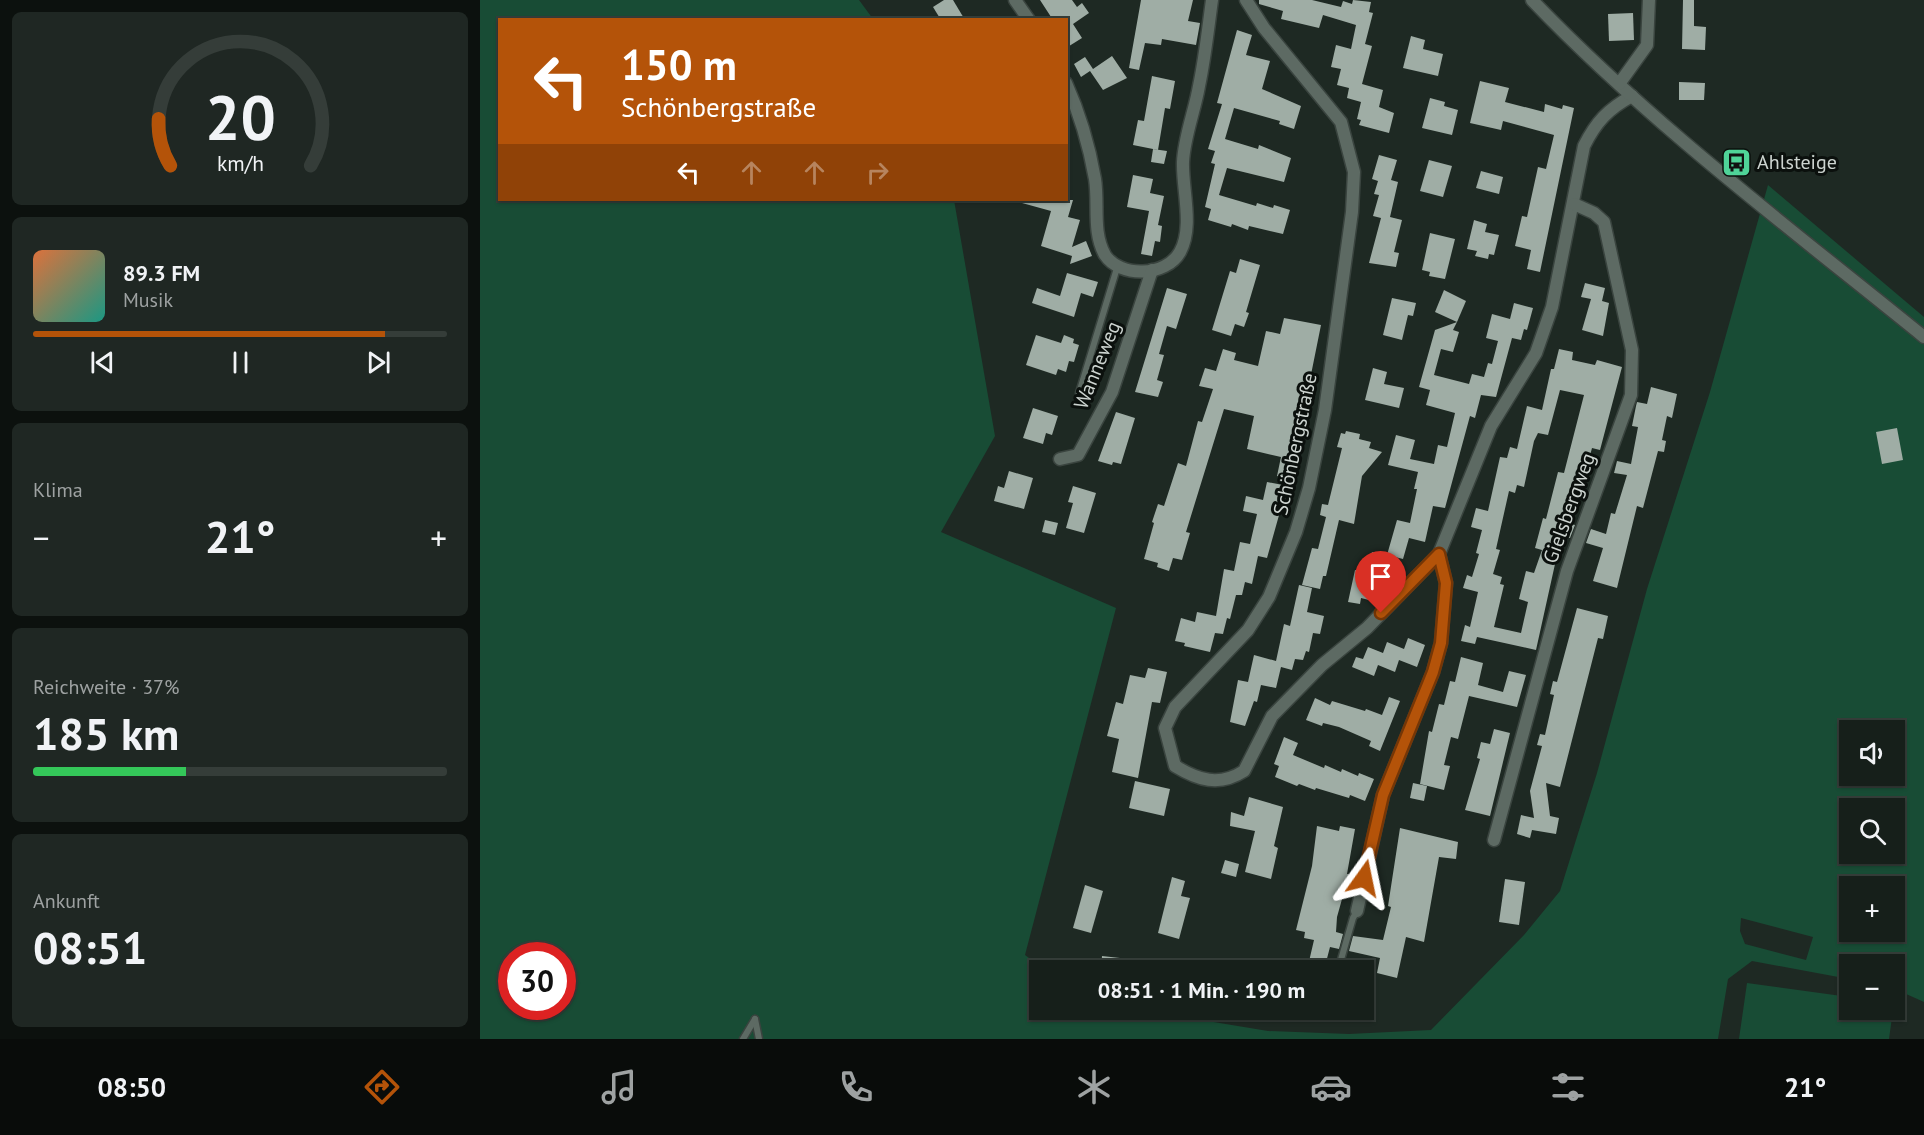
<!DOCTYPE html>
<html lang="de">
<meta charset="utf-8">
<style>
:root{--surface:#161f1a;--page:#1f2723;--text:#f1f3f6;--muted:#9ea2a2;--line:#353d39;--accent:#b45309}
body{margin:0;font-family:"PT Sans",sans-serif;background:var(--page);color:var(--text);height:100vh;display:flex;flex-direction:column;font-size:22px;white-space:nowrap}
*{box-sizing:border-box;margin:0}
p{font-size:20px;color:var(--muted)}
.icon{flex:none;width:33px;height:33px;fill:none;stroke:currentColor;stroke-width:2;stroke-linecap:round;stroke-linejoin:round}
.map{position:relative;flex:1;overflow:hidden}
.details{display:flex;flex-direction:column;gap:12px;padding:12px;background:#0c110e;width:480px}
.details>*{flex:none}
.banner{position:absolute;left:18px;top:18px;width:570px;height:183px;border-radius:0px;box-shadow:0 2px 4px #0004,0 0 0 2px var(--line);background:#b45309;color:#fff;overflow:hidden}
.buttons{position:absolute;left:1359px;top:720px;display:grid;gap:12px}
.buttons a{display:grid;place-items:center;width:66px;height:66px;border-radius:0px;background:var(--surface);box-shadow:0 2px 4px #0004,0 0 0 2px var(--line);font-size:30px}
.speed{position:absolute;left:18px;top:942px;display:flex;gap:12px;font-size:30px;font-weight:700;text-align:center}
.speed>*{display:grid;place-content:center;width:78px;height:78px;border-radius:50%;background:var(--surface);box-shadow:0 2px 4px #0004,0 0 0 2px var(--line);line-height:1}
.speed .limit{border:9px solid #d22;background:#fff;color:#111}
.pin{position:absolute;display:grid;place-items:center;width:51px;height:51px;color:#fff;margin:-62px -26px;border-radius:50% 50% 50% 0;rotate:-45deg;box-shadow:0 0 6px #0007}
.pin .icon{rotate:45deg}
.me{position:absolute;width:66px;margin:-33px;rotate:12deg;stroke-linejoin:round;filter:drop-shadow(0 0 4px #0008)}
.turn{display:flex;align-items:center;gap:21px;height:126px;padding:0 24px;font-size:27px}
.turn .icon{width:78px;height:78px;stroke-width:2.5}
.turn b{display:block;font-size:42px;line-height:51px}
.lanes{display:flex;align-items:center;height:57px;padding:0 24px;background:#0003;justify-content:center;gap:30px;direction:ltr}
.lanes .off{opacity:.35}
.big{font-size:45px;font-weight:700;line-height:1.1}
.details .tile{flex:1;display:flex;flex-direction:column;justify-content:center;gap:9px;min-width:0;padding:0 21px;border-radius:9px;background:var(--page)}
.details .dial{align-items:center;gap:0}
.dial svg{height:156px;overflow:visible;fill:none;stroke:var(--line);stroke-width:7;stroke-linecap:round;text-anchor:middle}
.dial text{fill:var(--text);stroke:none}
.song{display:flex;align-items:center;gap:18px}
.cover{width:72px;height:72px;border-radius:9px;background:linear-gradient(135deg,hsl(20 70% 55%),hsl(170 70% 35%))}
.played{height:6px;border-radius:3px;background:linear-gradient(90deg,var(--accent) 85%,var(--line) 85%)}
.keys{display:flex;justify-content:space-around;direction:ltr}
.heat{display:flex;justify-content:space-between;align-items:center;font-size:33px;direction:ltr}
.charge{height:9px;border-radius:4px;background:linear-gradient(90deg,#34c759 37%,var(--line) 0)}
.trip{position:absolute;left:549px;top:960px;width:345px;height:60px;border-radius:0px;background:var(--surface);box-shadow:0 2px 4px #0004,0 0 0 2px var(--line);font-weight:700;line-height:60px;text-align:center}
.tabs{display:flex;height:96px;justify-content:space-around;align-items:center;background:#090c0a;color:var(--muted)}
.tabs .icon{width:42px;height:42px}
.tabs .selected{color:var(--accent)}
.tabs b{font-size:27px;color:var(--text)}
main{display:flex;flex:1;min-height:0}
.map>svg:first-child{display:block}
</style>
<main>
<section class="details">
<div class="tile dial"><svg viewBox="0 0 100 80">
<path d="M14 69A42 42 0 1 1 86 69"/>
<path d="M14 69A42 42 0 0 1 8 45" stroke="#b45309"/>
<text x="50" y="56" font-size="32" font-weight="700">20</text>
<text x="50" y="72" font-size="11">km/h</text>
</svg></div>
<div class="tile">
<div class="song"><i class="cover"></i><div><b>89.3 FM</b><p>Musik</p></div></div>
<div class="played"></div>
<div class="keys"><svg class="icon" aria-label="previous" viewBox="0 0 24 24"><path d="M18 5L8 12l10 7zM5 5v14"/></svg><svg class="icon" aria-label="pause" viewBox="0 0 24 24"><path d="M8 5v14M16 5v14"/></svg><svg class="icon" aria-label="next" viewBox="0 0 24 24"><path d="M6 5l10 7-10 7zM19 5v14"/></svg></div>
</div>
<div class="tile"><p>Klima</p>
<div class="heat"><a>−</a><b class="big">21°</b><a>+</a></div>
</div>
<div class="tile"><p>Reichweite · 37%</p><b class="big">185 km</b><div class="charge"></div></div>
<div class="tile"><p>Ankunft</p><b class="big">08:51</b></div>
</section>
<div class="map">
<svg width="1444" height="1039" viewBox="0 0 1444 1039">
<rect width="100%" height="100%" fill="#1e2923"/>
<g fill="#184c35" fill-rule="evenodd">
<path d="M0,0H379L393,19L20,20V200H474L515,436L461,532L636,608L545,955L565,970H560V1010H661L788,1031L869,1034L951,1030L1044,935L1080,891L1117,773L1167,589L1230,392L1288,185L1444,317V1002L1415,989L1414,964H1370L1369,979L1272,961L1248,979L1238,1039H0ZM1370,730H1414V776H1370ZM1370,808H1414V854H1370ZM1370,886H1414V932H1370ZM1261,918L1333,937L1326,960L1265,944L1260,931ZM32,956H82V1006H32Z"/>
<polygon points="1267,983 1369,997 1370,1010 1413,1010 1409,1039 1259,1039"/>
</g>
<g fill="#9fada5" fill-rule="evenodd">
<polygon points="464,0 473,0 485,20 461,20 453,7"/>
<polygon points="560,0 592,0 597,7 602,3 609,13 593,24 602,38 586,48 586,20 573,20"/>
<polygon points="661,0 713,0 708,21 720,23 716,45 682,39 681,45 665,43 659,70 649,68"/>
<polygon points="779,0 832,0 861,7 863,1 872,4 873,0 891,2 889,12 893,13 885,44 892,46 882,84 903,90 899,107 914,113 909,133 879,125 881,120 877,119 881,102 867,98 869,88 857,85 861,69 851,67 856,45 871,49 876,25 843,15 839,28 801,19 803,11 779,4"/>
<polygon points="1203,0 1214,0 1214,26 1226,27 1225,50 1202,49"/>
<polygon points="1153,13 1154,40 1129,41 1128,14"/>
<polygon points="757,30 772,35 766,55 790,61 782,89 821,106 814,129 799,124 800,121 754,108 745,139 778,149 779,145 811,158 804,182 747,168 739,195 776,206 777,203 793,208 794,205 810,210 803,234 769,226 768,230 752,224 751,227 728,220 731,209 725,207 735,164 731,163 735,151 728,149 742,104 737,103"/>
<polygon points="931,36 945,40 943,49 963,54 958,76 923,68"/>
<polygon points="632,56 647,78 623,90 610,71 601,77 594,64 605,57 613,69"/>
<polygon points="672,76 695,81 690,109 685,108 678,150 653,145 658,120 664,121"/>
<polygon points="1000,81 1029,88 1025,102 1064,112 1065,104 1082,109 1083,105 1094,108 1060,272 1047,269 1051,250 1035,246 1042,216 1047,217 1058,167 1066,169 1074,135 1023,121 1021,130 990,123"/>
<polygon points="1199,82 1225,83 1224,100 1199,100"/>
<polygon points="950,98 965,102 964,106 978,110 972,135 942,128"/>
<polygon points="673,149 687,151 684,164 671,162"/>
<polygon points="899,155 917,160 911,180 918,182 910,217 922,220 914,252 919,253 916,267 889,263 901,218 893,216 899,195 894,194 898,181 892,179"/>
<polygon points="949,160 972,166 963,197 940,191"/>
<polygon points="1001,171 1023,177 1019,194 996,188"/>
<polygon points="653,175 673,179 670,193 684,196 678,225 682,226 680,242 675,241 672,256 661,254 669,211 647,207"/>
<polygon points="542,200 593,200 588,217 600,220 592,247 606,241 612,256 590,264 592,256 561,246 571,211 542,203"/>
<polygon points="994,220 1007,224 1005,232 1019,235 1014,255 1009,254 1008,259 995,256 997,251 987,249"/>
<polygon points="950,233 975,239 965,279 949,276 950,272 942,270"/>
<polygon points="760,259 780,265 766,312 769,313 764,327 755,324 751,336 732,330 750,271 756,273"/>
<polygon points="587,273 618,282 613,297 601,293 594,317 552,303 557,288 580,296"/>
<polygon points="1105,283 1125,288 1122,301 1129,303 1123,336 1102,330 1111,299 1101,297"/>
<polygon points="687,288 707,294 696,329 687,326 679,354 684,355 677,380 683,382 678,397 655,392"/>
<polygon points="964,290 986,301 977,322 955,312"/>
<polygon points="912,298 936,303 933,316 928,315 922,340 903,335"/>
<polygon points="1034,303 1053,308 1047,330 1044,329 1041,340 1032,338 1016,397 1001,395 995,418 990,416 965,508 953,506 945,542 929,538 923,559 907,555 917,520 930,523 937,489 934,489 938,472 908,465 916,435 935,440 930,459 954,464 958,445 967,447 975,413 946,405 950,390 939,387 955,330 977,322 973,330 979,332 973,352 961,349 954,375 989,384 992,374 1004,377 1008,363 1012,364 1018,341 1006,338 1012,314 1030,319"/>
<polygon points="804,318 841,325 810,479 797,476 801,457 767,449 774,416 744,409 706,532 710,533 702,560 693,558 689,571 677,567 678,563 664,559 674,523 672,522 678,504 684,506 698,463 706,466 718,421 722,422 733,389 719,386 725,368 736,371 743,349 756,353 754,360 778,366 786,331 800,334"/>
<polygon points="556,335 581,343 584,335 594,339 593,343 599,345 594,362 589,361 586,372 578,369 576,375 546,365"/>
<path d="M1079,349L1093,352L1092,360L1115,365L1117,360L1142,367L1120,450L1112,448L1100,494L1096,493L1088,523L1095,525L1090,538L1086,537L1084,548L1079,546L1056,650L997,637L995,644L981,641L985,625L990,627L998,592L983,588L987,575L992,577L999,554L996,553L1002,530L991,527L996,508L1008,511L1020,457L1027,458L1030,447L1037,449L1047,406L1062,410L1071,369H1074ZM1080,390L1104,395L1084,473L1078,472L1066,519L1063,518L1055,548L1062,550L1054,573L1046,571L1039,599L1048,602L1041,633L1014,627L1024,585L1020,584L1022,577L1013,574L1020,550L1016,549L1029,491L1035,493L1037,485L1044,487L1054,441L1058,433L1068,435Z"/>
<polygon points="893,368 907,372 904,384 924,388 919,408 885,400"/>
<polygon points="1171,387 1197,394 1192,418 1187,416 1182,440 1186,441 1184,452 1178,451 1163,508 1157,506 1137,588 1113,581 1123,548 1106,543 1111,529 1126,534 1131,513 1135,514 1147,475 1134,473 1137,461 1151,464 1158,427 1152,426 1156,406 1157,402 1167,404"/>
<polygon points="553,408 578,416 572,435 566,433 563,444 543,438"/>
<polygon points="636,412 655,418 641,464 633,462 632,465 618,461"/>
<polygon points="1417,428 1423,460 1402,464 1396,432"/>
<polygon points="866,431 880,434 879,439 891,442 889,448 902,452 882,476 874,524 859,520 846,576 843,576 840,589 822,585 832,548 838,549 846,517 840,515 842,504 848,505 862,448 857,447 861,433 865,434"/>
<polygon points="529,471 553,478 544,509 514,501 518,486 524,488"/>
<polygon points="787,482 803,485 800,500 803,501 787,558 778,556 772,584 765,582 762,595 756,595 750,619 747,618 743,634 735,633 730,652 704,646 705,643 695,641 701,618 715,622 717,612 736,616 744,569 754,571 760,542 770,544 777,514 763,511 766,496 783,500"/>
<polygon points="593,486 616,493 604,533 586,528 593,503 588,502"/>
<polygon points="565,520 578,523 575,535 562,532"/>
<polygon points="892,552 915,557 910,578 899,576 893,601 881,598 880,604 868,602 875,570 880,571 882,560 890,562"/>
<polygon points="819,585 832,588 827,612 844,616 840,634 833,633 829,652 826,651 823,660 815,659 812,670 801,667 796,688 781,685 777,702 774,701 765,726 750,722 758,680 768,682 774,655 796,661 804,624 810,626"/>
<polygon points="1097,608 1128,616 1123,639 1118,638 1080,787 1066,783 1070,816 1079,818 1076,834 1052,830 1050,838 1037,834 1041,815 1054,818 1050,791 1062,746 1057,745 1060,734 1065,735 1074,695 1070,694 1073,681 1077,682"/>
<polygon points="928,638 945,645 937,667 919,660 915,672 898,665 894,676 872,667 876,657 883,659 888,647 903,653 907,642 924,649"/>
<polygon points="981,657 1003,663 998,685 1023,692 1029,671 1046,675 1037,707 989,696 978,739 971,737 964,765 970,766 964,790 940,784 949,731 952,732 959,704 964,705 970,681 975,682"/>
<polygon points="668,668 687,672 680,703 672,702 658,778 632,772 639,739 627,736 636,702 643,704 650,675 665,678"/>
<polygon points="909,697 920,701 900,751 889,746 891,741 859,727 843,723 842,726 826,720 835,698 850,705 852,701 885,711 886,709 902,715"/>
<polygon points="1014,729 1030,733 1010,816 985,810 1000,759 997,758 1001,742 1010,744"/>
<polygon points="804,737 818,743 813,755 844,768 845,765 861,772 862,769 878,776 879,773 894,779 885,801 870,795 869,798 836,788 835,790 819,784 817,786 795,777 799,766 794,764"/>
<polygon points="655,781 690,789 684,816 649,808"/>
<polygon points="933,783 947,786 944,801 930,798"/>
<polygon points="769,797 803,807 794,846 798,848 791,879 765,872 775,831 750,826 751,812 764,816"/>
<polygon points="837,826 859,831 860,826 875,829 867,874 869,874 857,917 856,932 863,934 859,949 850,947 844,970 827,970 834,940 824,938 825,932 816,930 832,866"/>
<polygon points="920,828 978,842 976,859 959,857 944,942 926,937 917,978 897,973 900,958 869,951 873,936 903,940 911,907 908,906"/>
<polygon points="745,860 759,864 756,877 741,873"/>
<polygon points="692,877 705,881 701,896 710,898 699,939 678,933"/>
<polygon points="1025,879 1045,882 1039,925 1019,922"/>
<polygon points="605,885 623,891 611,933 593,928"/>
<polygon points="622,956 658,960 657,970 621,970"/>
</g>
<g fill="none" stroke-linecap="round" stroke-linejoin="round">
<defs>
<g id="service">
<polyline points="599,393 637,268"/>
<polyline points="858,970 873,918 877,911"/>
<polyline points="275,1019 279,1039"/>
<polyline points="263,1039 275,1019"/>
</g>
<g id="minor">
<polyline points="535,0 549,20"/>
<path d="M766,0L784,28L861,122L874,172L872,212L845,410L829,488L816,532L789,597L768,630L695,707L685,728L695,766C718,780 739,787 764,771L792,716L842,665L887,628L959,554L1011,426L1056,353L1072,307L1104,146C1116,122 1128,109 1152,96"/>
<path d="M1052,0C1171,124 1311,229 1444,337"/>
<path d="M586,83C600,114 609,145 615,179C619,204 612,232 625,255C640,278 686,277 700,252C714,227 702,189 703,162C704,137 715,110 719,86C725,58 728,29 732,0"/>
<polyline points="1139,84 1167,45 1169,0"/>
<polyline points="580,459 598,455 632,392 672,270"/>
<polyline points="1014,840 1087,571 1151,395 1152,350 1124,222 1114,213 1094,204"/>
<polyline points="877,911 903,795 953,672 961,643 966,583 959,554"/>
</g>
</defs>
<use href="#service" stroke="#3a443f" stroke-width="9"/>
<use href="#minor" stroke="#3a443f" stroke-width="15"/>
<use href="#service" stroke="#5d6a63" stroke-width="6"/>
<use href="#minor" stroke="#5d6a63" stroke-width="12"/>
</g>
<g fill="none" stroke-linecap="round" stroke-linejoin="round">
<defs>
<polyline id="route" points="884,878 903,795 953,672 961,643 966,583 959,554 901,613"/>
</defs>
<use href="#route" stroke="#753606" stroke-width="15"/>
<use href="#route" stroke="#b45309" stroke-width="10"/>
</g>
<defs>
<symbol id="bus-square" viewBox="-11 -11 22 22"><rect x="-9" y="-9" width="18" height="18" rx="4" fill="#4fd398" stroke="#0b100d"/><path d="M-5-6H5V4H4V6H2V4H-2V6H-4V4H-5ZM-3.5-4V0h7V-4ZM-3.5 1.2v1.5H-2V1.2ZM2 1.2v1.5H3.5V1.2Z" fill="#111"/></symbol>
</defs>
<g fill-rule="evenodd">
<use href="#bus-square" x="1240" y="146" width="33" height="33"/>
</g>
<g text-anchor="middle" stroke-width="6" stroke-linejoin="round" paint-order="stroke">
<g font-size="20" fill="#cdd4d0" stroke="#0b100d" text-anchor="start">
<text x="1277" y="169">Ahlsteige</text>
</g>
<g font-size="20" fill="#cdd4d0" stroke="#0b100d">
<text transform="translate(617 365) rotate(-68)" y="7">Wanneweg</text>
<text transform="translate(815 444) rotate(-78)" y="7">Schönbergstraße</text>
<text transform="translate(1089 508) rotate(-70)" y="7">Gielsbergweg</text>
</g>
</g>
</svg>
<div class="buttons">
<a><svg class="icon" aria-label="sound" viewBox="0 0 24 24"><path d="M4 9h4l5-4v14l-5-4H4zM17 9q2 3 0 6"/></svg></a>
<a><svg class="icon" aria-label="search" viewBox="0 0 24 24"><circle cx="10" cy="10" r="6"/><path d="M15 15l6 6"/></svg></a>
<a>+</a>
<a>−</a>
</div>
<div class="speed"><div class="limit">30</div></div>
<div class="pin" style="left:901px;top:613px;background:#d93025"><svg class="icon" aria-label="arrive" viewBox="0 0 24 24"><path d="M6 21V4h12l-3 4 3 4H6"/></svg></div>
<svg class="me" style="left:884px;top:878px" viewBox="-20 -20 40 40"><path d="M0-17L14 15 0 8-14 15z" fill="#b45309" stroke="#fff" stroke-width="4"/></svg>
<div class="trip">08:51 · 1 Min. · 190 m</div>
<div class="banner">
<div class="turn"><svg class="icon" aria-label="left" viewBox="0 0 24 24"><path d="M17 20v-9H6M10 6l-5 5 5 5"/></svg><div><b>150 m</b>Schönbergstraße</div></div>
<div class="lanes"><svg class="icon" aria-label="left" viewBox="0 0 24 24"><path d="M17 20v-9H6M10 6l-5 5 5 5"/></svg><svg class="icon off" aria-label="ahead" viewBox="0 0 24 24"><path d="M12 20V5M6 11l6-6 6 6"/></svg><svg class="icon off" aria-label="ahead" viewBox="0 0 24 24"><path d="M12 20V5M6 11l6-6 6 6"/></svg><svg class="icon off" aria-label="right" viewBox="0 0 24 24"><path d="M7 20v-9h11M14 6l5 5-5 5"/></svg></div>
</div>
</div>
</main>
<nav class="tabs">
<b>08:50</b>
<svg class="icon selected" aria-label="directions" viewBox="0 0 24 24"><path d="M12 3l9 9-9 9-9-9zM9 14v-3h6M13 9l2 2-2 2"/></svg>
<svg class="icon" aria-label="music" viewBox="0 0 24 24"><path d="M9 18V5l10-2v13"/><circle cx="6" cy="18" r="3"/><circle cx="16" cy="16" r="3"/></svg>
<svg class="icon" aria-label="phone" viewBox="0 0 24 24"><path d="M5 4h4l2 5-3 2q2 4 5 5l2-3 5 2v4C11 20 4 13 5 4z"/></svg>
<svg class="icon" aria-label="climate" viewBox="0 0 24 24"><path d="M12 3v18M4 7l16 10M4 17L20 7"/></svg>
<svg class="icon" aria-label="car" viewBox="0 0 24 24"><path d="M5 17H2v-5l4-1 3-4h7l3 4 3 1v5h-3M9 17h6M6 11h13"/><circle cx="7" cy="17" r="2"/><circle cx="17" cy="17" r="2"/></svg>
<svg class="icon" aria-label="filters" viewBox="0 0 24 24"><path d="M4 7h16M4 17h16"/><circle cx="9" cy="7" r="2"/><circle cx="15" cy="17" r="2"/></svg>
<b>21°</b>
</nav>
